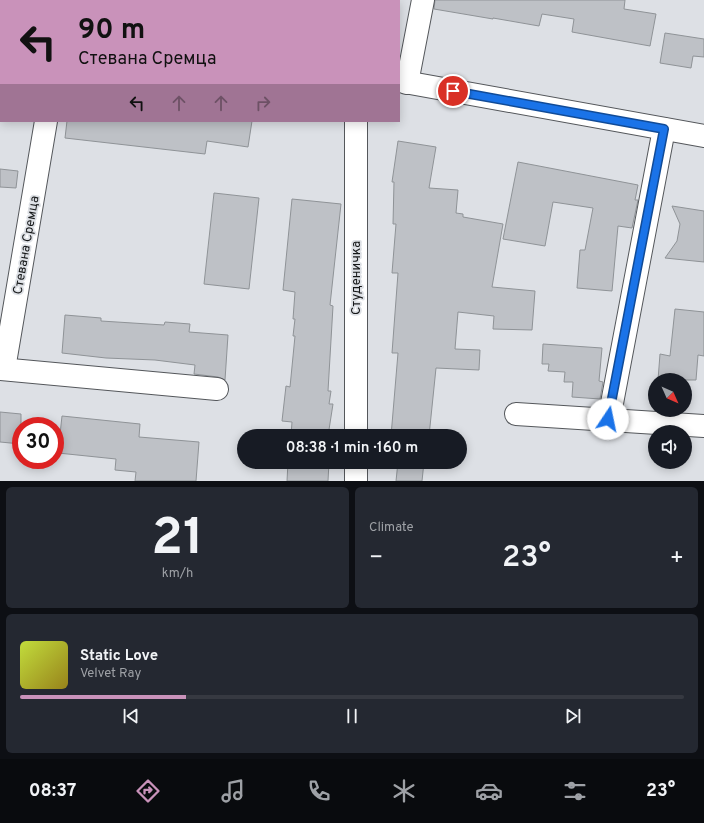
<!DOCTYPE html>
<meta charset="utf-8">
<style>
:root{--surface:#171b24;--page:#242831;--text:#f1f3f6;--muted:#9ea1a6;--line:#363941;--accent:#c992ba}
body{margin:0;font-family:Overpass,sans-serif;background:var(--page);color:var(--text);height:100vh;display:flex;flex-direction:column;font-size:15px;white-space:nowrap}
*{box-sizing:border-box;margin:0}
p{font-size:13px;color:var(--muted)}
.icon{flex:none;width:22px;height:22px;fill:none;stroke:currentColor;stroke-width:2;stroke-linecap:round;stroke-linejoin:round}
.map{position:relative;height:481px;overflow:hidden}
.panel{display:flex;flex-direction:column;gap:6px;padding:6px;background:#0d0f14;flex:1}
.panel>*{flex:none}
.top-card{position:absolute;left:0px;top:0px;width:400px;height:122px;box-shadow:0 2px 10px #0003;background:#c992ba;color:#111;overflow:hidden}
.needle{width:26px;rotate:135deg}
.fabs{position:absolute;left:648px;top:373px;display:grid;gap:8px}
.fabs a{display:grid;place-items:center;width:44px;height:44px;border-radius:50%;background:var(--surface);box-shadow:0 2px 10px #0003;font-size:20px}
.speed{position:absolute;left:12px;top:417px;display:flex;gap:8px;font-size:20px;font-weight:700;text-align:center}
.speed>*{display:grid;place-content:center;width:52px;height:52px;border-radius:50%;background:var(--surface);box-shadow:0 2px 10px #0003;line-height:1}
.speed .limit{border:6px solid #d22;background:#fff;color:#111}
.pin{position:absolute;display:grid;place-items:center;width:34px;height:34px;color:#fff;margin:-17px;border:2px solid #fff;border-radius:50%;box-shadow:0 1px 4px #0007}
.me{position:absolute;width:44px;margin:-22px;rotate:11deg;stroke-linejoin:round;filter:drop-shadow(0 0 3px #0008)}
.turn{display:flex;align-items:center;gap:14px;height:84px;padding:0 12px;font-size:18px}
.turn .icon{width:52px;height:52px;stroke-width:2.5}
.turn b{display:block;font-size:28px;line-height:34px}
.lanes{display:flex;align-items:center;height:38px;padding:0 12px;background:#0003;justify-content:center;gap:20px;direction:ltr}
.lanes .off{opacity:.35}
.big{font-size:30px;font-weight:600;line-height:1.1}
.panel .card{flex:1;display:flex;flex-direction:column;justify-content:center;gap:6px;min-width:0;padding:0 14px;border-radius:6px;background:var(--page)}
.panel .dial{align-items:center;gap:0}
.dial b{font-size:52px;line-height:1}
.song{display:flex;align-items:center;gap:12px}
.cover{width:48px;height:48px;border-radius:6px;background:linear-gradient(135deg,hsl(70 70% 55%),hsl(50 70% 35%))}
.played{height:4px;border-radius:2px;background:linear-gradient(90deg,var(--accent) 25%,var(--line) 25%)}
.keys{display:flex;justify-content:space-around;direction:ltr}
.heat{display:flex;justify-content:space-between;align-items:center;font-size:22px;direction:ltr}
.panel .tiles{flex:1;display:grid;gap:6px;grid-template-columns:1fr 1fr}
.card:last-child{grid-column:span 2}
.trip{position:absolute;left:237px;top:429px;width:230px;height:40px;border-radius:20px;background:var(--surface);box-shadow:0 2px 10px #0003;font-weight:600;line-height:40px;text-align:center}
.dock{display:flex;height:64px;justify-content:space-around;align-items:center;background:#090b0e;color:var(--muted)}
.dock .icon{width:28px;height:28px}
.dock .on{color:var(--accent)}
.dock b{font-size:18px;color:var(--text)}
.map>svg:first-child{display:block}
</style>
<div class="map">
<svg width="704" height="481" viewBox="0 0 704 481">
<rect width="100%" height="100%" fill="#dde0e5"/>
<g fill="#bec1c6" stroke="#8f9397">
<polygon points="435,0 625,0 624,9 656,14 650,46 572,32 574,19 542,14 539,26 493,18 493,19 434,9"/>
<polygon points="665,33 704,39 704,57 693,56 691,68 660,63"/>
<polygon points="67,121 252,121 248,147 207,141 205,154 65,138"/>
<polygon points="398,141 436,147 429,188 458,190 456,213 463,214 463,217 503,224 492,287 535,291 532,330 493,329 494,316 458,312 455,349 480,350 479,370 436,368 429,436 391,436 398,353 392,353 398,273 392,273 396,224 393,224 394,182 392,182"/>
<polygon points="518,162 638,185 635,200 638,200 632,228 618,226 612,291 577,288 580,250 585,250 593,208 553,202 545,246 503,239"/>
<polygon points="0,169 18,171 16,188 0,187"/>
<polygon points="214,193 259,198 249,289 204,284"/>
<polygon points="292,199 341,204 330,305 333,306 328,391 331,391 329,404 333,404 328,436 291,436 292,422 282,421 286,386 290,387 295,336 293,336 295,319 293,319 295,292 283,290"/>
<polygon points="672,206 704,211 704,262 665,258 677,241 680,224"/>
<polygon points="675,309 704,312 704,356 698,355 696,380 658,380 660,354 670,356"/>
<polygon points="65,315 101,318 101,321 164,325 165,322 190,324 189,332 228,335 225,380 218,377 194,374 195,365 155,360 106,358 62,353"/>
<polygon points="543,344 602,348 599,381 603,382 600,399 572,397 573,382 564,382 565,372 548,371 549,364 542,364"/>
<polygon points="0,412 21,414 21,444 0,442"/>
<polygon points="62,416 140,424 139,437 199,442 196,481 135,481 136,472 115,470 116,459 58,453"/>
<polygon points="288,462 329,462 328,481 287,481"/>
<polygon points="398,462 424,462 422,481 396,481"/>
</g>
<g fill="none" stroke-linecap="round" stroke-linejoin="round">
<defs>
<g id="minor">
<polyline points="0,9 1,9"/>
<polyline points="399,81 704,136"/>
<polyline points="407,83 423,0"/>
<polyline points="0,369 217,389"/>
<polyline points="4,369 46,121"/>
<polyline points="516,414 704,426"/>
<polyline points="609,419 664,129"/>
<polyline points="356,436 356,121"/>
<polyline points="356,462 356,481"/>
</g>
</defs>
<use href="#minor" stroke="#54575b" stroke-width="24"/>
<use href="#minor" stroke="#fff" stroke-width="22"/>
</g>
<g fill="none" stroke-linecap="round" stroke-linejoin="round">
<defs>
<polyline id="route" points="453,91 664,129 608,419"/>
</defs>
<use href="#route" stroke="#114b97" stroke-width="10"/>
<use href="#route" stroke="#1a73e8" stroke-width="7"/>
</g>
<g text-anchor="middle" stroke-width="3.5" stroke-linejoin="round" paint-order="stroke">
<g font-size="13" fill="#161819" stroke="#dde0e5">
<text transform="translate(25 245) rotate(-80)" y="5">Стевана Сремца</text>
<text transform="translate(355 278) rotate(-90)" y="5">Студеничка</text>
</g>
</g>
</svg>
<div class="fabs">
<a><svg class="needle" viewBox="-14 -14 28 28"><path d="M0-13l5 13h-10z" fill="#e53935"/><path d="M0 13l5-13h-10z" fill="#9ea1a6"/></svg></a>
<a><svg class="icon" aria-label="sound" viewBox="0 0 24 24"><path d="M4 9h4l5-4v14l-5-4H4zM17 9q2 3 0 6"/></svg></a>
</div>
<div class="speed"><div class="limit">30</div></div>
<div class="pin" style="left:453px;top:91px;background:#d93025"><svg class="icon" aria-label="arrive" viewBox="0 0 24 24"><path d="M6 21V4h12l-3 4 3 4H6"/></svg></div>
<svg class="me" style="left:608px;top:419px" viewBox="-20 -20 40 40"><circle r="19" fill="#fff"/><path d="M0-13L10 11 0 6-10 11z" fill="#1a73e8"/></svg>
<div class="trip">08:38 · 1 min · 160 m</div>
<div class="top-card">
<div class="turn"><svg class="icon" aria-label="left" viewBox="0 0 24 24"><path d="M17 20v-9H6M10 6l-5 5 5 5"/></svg><div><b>90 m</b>Стевана Сремца</div></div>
<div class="lanes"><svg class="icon" aria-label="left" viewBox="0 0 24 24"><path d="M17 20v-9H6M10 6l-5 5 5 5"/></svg><svg class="icon off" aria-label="ahead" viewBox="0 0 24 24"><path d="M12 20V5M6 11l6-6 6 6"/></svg><svg class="icon off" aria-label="ahead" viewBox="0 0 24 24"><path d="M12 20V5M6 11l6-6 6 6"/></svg><svg class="icon off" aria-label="right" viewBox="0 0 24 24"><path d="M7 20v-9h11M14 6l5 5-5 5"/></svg></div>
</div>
</div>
<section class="panel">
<div class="tiles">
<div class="card dial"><b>21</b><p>km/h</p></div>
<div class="card"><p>Climate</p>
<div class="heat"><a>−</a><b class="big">23°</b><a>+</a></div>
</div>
<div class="card">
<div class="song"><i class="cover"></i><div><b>Static Love</b><p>Velvet Ray</p></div></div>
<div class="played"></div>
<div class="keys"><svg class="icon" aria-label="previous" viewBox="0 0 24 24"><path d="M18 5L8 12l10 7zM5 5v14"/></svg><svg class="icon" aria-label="pause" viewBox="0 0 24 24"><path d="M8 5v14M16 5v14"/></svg><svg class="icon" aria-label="next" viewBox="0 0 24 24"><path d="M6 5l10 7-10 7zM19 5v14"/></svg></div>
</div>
</div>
</section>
<nav class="dock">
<b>08:37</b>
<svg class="icon on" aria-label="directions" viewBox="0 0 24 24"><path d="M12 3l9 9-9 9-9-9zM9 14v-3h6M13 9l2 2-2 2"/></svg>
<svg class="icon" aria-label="music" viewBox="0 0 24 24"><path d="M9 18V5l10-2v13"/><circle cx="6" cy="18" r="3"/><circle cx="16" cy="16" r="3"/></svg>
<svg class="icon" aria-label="phone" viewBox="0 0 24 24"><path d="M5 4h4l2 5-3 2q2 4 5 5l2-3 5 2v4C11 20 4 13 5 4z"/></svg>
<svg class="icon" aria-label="climate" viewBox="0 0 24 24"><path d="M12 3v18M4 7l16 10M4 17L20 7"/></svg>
<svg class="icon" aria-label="car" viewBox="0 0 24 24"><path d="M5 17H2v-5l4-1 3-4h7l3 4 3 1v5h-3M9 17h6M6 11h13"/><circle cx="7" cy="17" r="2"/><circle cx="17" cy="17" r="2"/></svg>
<svg class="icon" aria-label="filters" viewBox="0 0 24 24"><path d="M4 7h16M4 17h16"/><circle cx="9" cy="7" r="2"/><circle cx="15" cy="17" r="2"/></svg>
<b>23°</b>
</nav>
